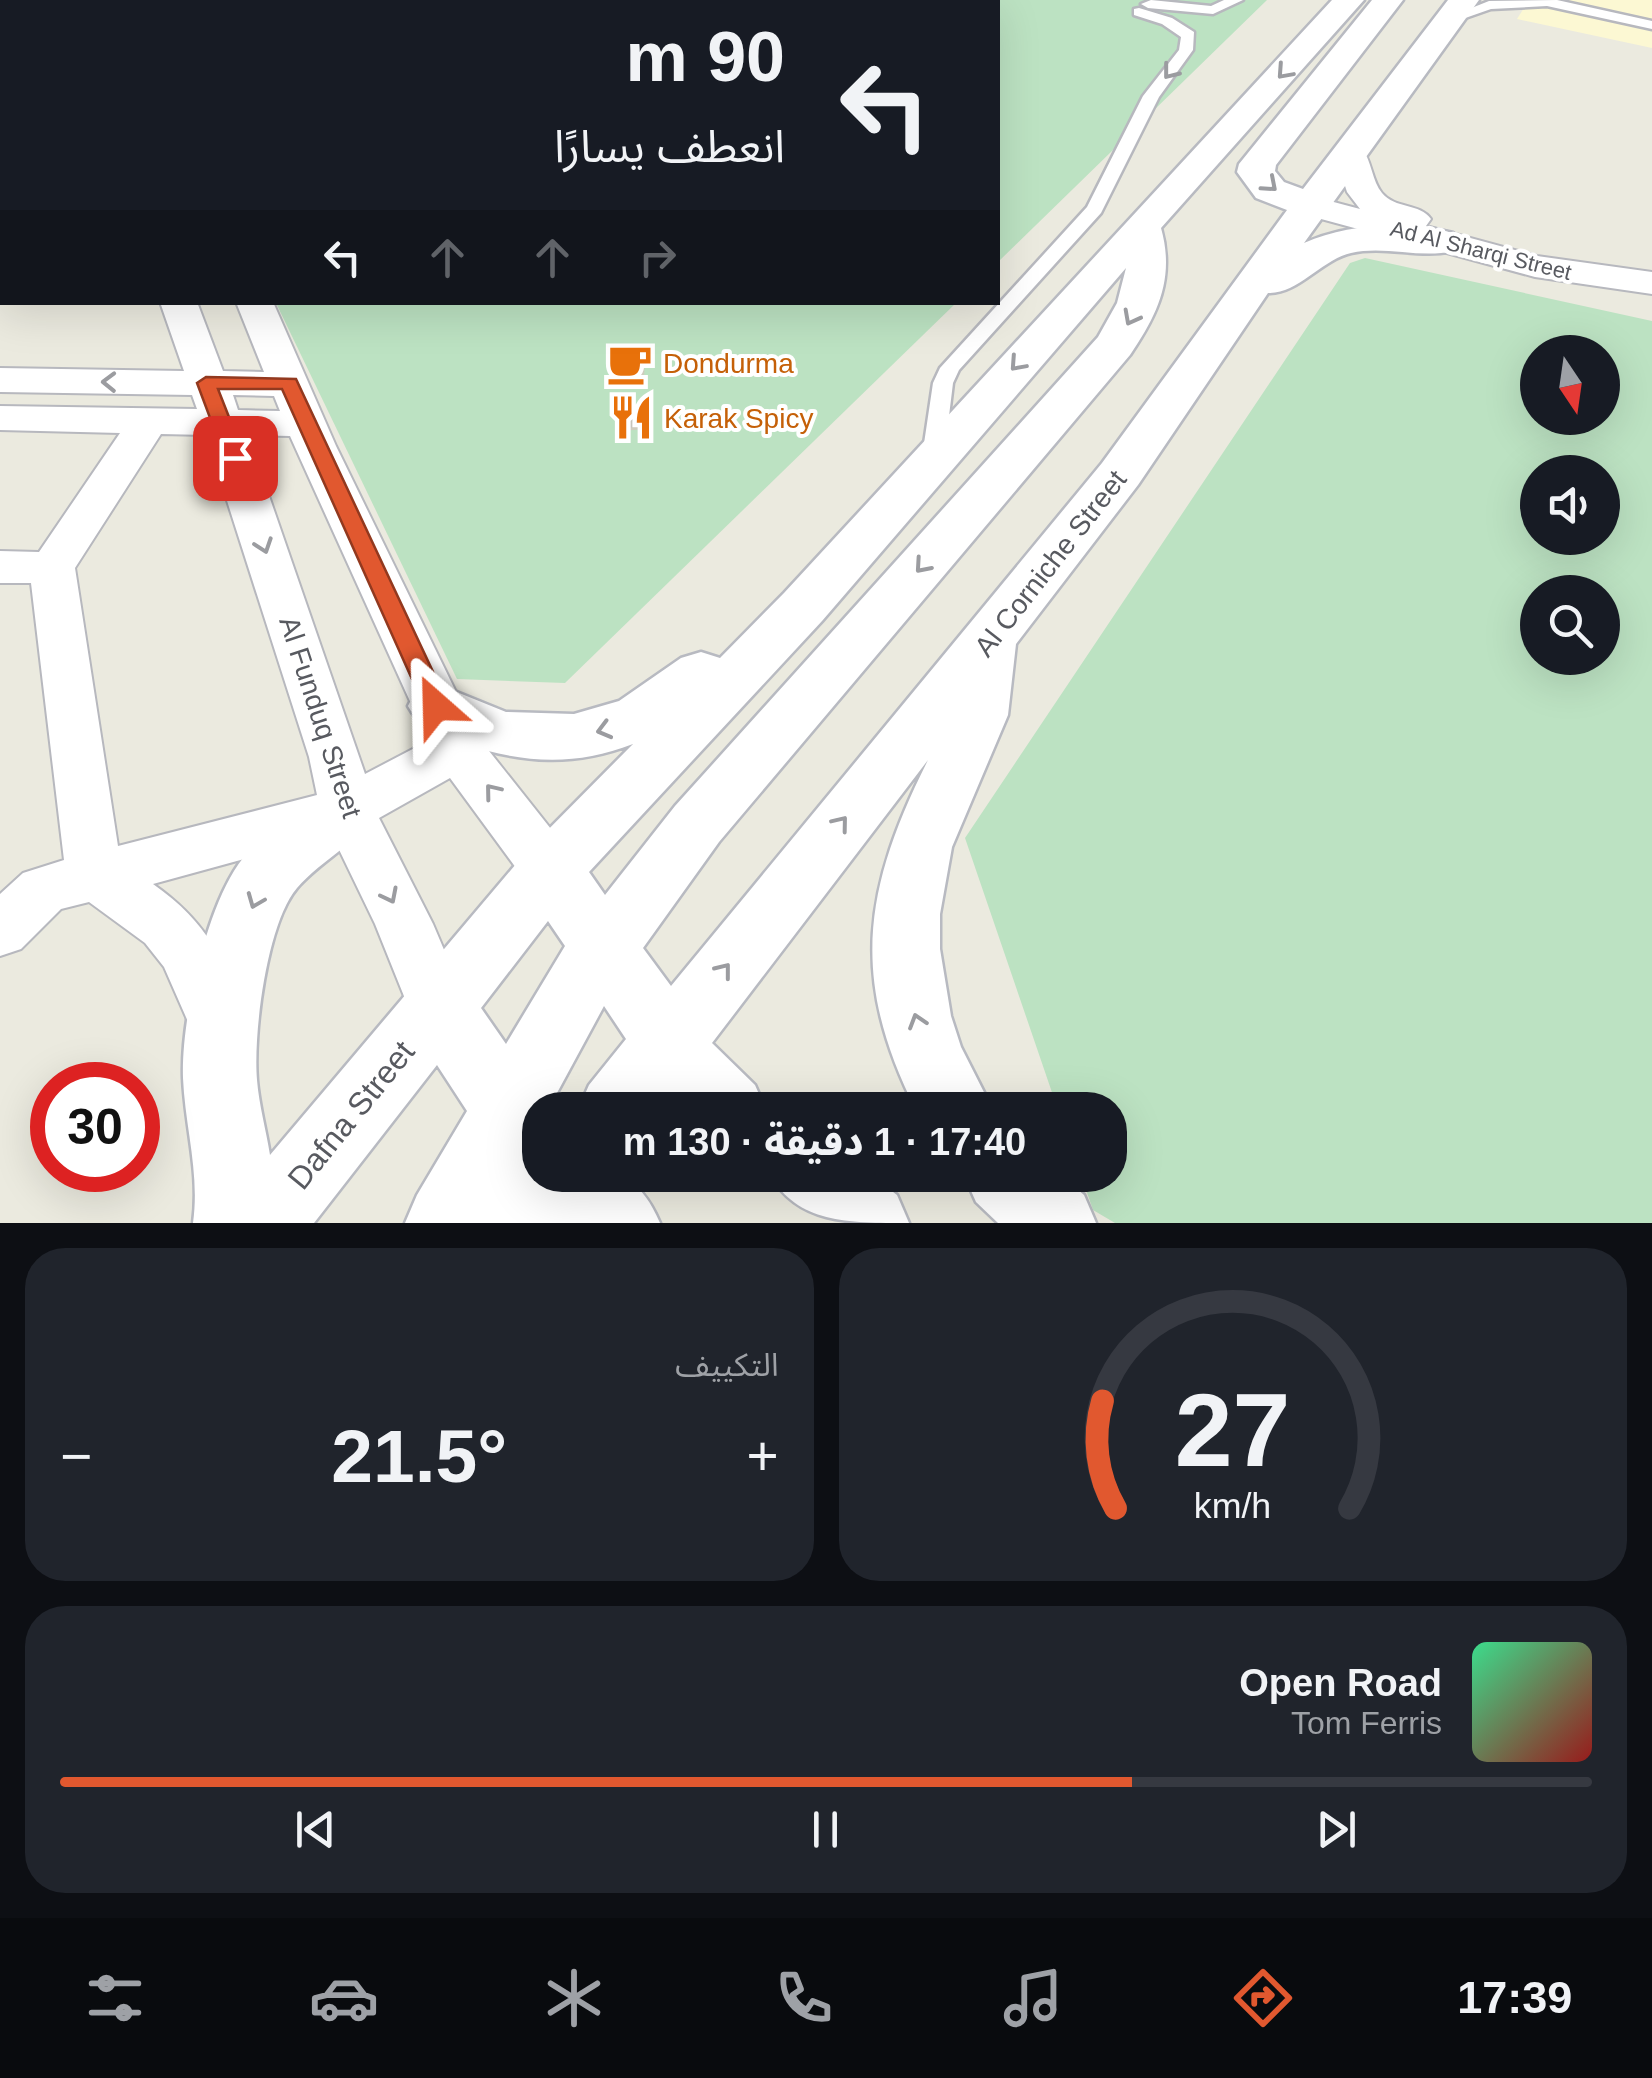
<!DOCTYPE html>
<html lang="ar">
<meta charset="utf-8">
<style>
:root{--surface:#171b24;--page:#20242c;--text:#f1f3f6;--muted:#9ea1a6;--line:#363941;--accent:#e1582f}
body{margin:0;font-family:Helvetica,"Noto Sans Arabic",sans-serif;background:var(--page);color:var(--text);direction:rtl;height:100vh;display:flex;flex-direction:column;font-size:38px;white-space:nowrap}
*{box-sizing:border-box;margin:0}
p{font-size:32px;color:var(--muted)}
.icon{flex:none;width:55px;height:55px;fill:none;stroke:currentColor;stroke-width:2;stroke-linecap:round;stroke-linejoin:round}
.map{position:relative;height:1223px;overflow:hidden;direction:ltr}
.side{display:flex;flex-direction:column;gap:25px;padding:25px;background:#0d0f14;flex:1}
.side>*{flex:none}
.hud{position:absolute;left:0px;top:0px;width:1000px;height:305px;box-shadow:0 10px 40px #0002;direction:rtl;background:#171b24;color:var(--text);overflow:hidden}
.needle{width:65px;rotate:167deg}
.fabs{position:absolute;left:1520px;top:335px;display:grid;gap:20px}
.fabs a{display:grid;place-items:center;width:100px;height:100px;border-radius:50%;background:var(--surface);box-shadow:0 10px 40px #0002;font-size:50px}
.speed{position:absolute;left:30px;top:1062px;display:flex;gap:20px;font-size:50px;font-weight:700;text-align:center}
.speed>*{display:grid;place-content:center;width:130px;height:130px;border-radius:50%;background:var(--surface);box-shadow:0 10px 40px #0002;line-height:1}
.speed .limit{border:15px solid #d22;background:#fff;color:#111}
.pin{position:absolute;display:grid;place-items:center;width:85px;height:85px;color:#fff;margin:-42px;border-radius:20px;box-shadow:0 5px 15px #0006}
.me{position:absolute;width:110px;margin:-55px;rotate:335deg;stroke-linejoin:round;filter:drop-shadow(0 0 8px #0008)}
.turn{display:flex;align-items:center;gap:35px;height:210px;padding:0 50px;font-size:45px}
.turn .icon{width:130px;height:130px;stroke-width:2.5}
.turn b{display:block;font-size:70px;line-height:85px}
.lanes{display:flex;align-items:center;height:95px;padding:0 50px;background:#0003;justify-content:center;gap:50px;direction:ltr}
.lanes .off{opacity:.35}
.big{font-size:75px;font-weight:800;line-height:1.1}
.side .widget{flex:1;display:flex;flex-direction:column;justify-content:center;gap:15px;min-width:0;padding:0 35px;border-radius:40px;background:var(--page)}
.side .dial{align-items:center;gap:0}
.dial svg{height:260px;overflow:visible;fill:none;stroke:var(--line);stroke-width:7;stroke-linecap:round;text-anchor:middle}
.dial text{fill:var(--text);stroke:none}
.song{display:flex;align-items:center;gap:30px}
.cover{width:120px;height:120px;border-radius:15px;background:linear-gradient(135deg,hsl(150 70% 55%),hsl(0 70% 35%))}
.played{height:10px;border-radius:5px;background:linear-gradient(90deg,var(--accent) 70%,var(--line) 70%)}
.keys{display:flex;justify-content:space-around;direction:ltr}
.heat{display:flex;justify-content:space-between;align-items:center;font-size:55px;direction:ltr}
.side .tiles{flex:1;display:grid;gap:25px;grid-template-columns:1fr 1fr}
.widget:last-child{grid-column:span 2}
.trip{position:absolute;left:522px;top:1092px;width:605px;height:100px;border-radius:40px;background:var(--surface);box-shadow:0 10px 40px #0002;font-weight:800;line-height:100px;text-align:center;direction:rtl}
.menu{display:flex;height:160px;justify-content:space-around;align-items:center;background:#090b0e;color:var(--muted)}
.menu .icon{width:70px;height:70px}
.menu .active{color:var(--accent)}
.menu b{font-size:45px;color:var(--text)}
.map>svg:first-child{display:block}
</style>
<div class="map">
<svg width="1652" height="1223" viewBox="0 0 1652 1223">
<rect width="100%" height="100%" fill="#ebeadf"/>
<polygon fill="#fcf8d3" points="1529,0 1652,0 1652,48 1517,19"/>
<g fill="#bce2c2" fill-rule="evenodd">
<polygon points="334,0 1267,0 998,262 998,2 329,2"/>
<path d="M1365,258L1652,321V1223H1115L1093,1210L1081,1175H1110V1110H1058L965,838L1350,263ZM1538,352H1602V418H1538ZM1538,472H1602V538H1538ZM1538,592H1602V658H1538Z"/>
<polygon points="276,303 956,303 565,683 457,679"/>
</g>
<g fill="#c6c4bd" stroke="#cfccbe" stroke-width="2.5">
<polygon points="0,0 224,0 2,2 0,78"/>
<polygon points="644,351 643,374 615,374 617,352"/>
<polygon points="643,405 643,428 618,430 618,407"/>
</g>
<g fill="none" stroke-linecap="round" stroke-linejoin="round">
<defs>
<g id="lane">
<polygon points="1151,0 1211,6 1224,0 1243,0 1213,14 1148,8 1141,4"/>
<polygon points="1557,0 1652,21 1652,29 1547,6 1491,9 1451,23 1444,19 1489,1"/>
<polygon points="1139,8 1172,18 1194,32 1193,50 1159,97 1101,213 959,370 953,383 944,457 941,462 925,462 922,457 933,383 940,368 1087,207 1143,96 1179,50 1181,37 1162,24 1134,15 1134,9"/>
<rect x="0" y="135" width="2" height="10"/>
</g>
<g id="street">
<path d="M1351,145L1362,148C1372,162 1372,181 1382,193C1395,209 1420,203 1431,219L1426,226L1537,256L1652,272V294L1535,277L1299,213L1294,206L1299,199L1311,196L1360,209L1347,192L1335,155L1340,148Z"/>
<path d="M160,302H197L223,371L264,372L236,302H273L336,446L478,737L570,853L578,870L570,887L550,894L530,887L450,778L379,818L433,924L468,1006L460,1026L438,1034L416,1026L375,924L332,835L153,884C213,926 224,965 253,1029L244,1049L222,1057L200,1049L164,967L145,943L89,902L61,909L21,949L0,956V894L23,873L64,860L31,583H0V551L39,552L120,433L0,430V406L197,409L192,395L0,392V368L184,371ZM233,395L274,396L280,411L238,410ZM161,434L206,435L309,757L317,795L118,846L75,568ZM248,435L290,436L428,741L365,774Z"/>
</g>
<g id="secondary">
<path d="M1332,0H1364L1161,228C1175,278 1158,314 1130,355L719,842L643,948L671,986L1102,463L1287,210L1256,198L1237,172L1239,164L1372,0H1403L1276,165L1275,171L1284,182L1303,189L1448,0H1479L1304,243C1350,223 1405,221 1453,233L1459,242L1453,251C1420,259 1385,245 1351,253C1321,260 1298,294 1268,293L1138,485L1016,644L1008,715L952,847L940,914V949L951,1016L961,1047L993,1110H916C849,977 864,888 928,760L712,1043L755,1085L766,1110H678L668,1100L661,1110H578L589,1085L626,1039L604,1006L551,1104L557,1110H540V1175C600,1175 633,1159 660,1223H405L417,1195L467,1111L437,1065L314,1223H193C200,1173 185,1127 183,1078C181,1021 204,920 234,871C247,849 268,832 288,817C317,795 332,779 369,791L378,809C361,842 322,859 297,888C267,923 253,1033 257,1080C259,1105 266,1130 270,1155L527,851L633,744C574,767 523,763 464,744C441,737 419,727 408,706L416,690L437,684L506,712L574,714L619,701L681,658L701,652L720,658L784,593ZM1126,268L1117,303L1098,337L675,806L605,895L589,872L822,621ZM548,921L565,946L506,1044L481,1008Z"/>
<path d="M770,1175H871L897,1195L909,1223C846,1223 798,1223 770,1175Z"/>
<polygon points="964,1175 1061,1175 1084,1195 1096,1223 998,1223 976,1202"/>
</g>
</defs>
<use href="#lane" stroke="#b7b8be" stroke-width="5"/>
<use href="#street" stroke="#b7b8be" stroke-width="4"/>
<use href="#secondary" stroke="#b8bac1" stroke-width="5"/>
<use href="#lane" fill="#fff" fill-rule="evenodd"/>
<use href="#street" fill="#fff" fill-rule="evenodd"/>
<use href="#secondary" fill="#fff" fill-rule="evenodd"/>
</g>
<defs><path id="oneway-chevron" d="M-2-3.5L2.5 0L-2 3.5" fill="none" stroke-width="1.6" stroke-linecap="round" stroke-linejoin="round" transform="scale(2.5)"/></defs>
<g stroke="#9b9ca0">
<use href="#oneway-chevron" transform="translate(1170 72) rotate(128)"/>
<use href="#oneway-chevron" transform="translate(1284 72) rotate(132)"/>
<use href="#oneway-chevron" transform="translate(1270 185) rotate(41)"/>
<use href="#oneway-chevron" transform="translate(1131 318) rotate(118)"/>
<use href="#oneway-chevron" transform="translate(1017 364) rotate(132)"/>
<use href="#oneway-chevron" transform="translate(109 382) rotate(-179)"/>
<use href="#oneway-chevron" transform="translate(264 546) rotate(71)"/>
<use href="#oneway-chevron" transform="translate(922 566) rotate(131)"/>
<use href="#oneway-chevron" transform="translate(604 730) rotate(165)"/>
<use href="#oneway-chevron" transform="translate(492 791) rotate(-129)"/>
<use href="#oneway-chevron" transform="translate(841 823) rotate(-51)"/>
<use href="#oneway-chevron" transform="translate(390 896) rotate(63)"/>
<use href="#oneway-chevron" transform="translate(255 901) rotate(112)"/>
<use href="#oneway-chevron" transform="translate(724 970) rotate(-52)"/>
<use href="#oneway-chevron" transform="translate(917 1021) rotate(-107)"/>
</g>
<polygon fill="#e1582f" stroke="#92391f" stroke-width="2.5" points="206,377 296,379 449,706 445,712 428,712 424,706 282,389 218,389 245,458 235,464 225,458 197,383"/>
<defs>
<symbol id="cafe-bare" viewBox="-9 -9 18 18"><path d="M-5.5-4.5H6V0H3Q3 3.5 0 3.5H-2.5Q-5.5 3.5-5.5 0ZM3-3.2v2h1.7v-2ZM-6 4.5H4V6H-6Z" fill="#e8710a" stroke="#fff" stroke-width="2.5" paint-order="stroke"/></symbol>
<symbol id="restaurant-bare" viewBox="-9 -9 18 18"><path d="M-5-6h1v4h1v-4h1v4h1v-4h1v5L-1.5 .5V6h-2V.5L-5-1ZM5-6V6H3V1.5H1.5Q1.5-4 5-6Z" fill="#e8710a" stroke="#fff" stroke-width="2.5" paint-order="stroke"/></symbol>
</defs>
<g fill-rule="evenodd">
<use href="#cafe-bare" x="598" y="332" width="63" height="63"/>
<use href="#restaurant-bare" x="600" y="386" width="63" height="63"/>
</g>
<g text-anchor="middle" stroke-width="8" stroke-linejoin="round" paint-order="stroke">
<g font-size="22" fill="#585a60" stroke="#fff">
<text transform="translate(1481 250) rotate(14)" y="8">Ad Al Sharqi Street</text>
</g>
<g font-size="28" fill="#c56008" stroke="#fff" text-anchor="start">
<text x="663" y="373">Dondurma</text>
<text x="664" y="428">Karak Spicy</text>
</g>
<g font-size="28" fill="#585a60" stroke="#fff">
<text transform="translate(1050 563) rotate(-52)" y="10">Al Corniche Street</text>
<text transform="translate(321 717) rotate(72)" y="10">Al Funduq Street</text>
</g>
<g font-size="32" fill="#585a60" stroke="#fff">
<text transform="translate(351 1115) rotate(-51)" y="11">Dafna Street</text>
</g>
</g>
</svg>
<div class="fabs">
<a><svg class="needle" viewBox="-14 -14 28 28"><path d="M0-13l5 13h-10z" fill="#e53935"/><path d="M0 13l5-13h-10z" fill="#9ea1a6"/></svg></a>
<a><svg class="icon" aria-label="sound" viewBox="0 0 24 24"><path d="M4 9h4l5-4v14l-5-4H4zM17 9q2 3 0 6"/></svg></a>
<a><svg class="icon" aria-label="search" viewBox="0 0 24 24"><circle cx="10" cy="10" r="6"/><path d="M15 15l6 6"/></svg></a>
</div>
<div class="speed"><div class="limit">30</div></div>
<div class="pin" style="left:235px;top:458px;background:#d93025"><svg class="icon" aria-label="arrive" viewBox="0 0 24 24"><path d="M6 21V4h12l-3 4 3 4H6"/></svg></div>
<svg class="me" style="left:436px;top:706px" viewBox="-20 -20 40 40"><path d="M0-17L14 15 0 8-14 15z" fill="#e1582f" stroke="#fff" stroke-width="4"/></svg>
<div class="trip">17:40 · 1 دقيقة · 130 m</div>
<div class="hud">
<div class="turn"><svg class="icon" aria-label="left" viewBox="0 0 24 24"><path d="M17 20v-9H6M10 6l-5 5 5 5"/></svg><div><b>90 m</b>انعطف يسارًا</div></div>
<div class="lanes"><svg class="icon" aria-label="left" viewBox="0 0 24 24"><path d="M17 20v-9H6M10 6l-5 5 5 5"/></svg><svg class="icon off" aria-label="ahead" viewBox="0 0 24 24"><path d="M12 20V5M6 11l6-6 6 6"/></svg><svg class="icon off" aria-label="ahead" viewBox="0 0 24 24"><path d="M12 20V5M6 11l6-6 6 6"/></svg><svg class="icon off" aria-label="right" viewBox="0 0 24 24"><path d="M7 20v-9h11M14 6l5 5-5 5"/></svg></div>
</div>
</div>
<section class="side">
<div class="tiles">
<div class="widget dial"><svg viewBox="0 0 100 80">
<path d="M14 69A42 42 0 1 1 86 69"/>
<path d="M14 69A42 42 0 0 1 10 36" stroke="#e1582f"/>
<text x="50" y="56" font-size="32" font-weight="700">27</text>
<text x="50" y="72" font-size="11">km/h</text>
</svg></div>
<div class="widget"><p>التكييف</p>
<div class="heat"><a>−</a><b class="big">21.5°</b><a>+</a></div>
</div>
<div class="widget">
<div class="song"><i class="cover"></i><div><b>Open Road</b><p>Tom Ferris</p></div></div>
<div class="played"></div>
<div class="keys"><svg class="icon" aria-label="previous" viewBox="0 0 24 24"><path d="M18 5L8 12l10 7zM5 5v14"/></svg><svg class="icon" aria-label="pause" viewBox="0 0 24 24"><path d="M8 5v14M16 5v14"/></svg><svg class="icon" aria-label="next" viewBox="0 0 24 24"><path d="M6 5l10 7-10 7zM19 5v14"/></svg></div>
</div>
</div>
</section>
<nav class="menu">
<b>17:39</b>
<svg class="icon active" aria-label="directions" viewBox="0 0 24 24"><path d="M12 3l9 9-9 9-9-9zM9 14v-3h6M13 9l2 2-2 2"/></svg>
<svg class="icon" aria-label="music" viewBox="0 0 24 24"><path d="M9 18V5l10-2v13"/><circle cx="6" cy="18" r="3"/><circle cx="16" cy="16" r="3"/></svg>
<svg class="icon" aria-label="phone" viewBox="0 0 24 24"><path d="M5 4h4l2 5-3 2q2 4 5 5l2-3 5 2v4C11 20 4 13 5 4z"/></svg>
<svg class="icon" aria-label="climate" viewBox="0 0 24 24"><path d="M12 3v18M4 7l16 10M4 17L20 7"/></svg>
<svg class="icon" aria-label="car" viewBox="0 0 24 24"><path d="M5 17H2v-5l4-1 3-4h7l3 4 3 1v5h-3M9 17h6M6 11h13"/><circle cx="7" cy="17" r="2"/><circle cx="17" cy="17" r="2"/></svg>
<svg class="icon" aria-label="filters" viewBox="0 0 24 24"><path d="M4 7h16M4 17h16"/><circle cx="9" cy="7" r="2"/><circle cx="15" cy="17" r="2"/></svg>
</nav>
